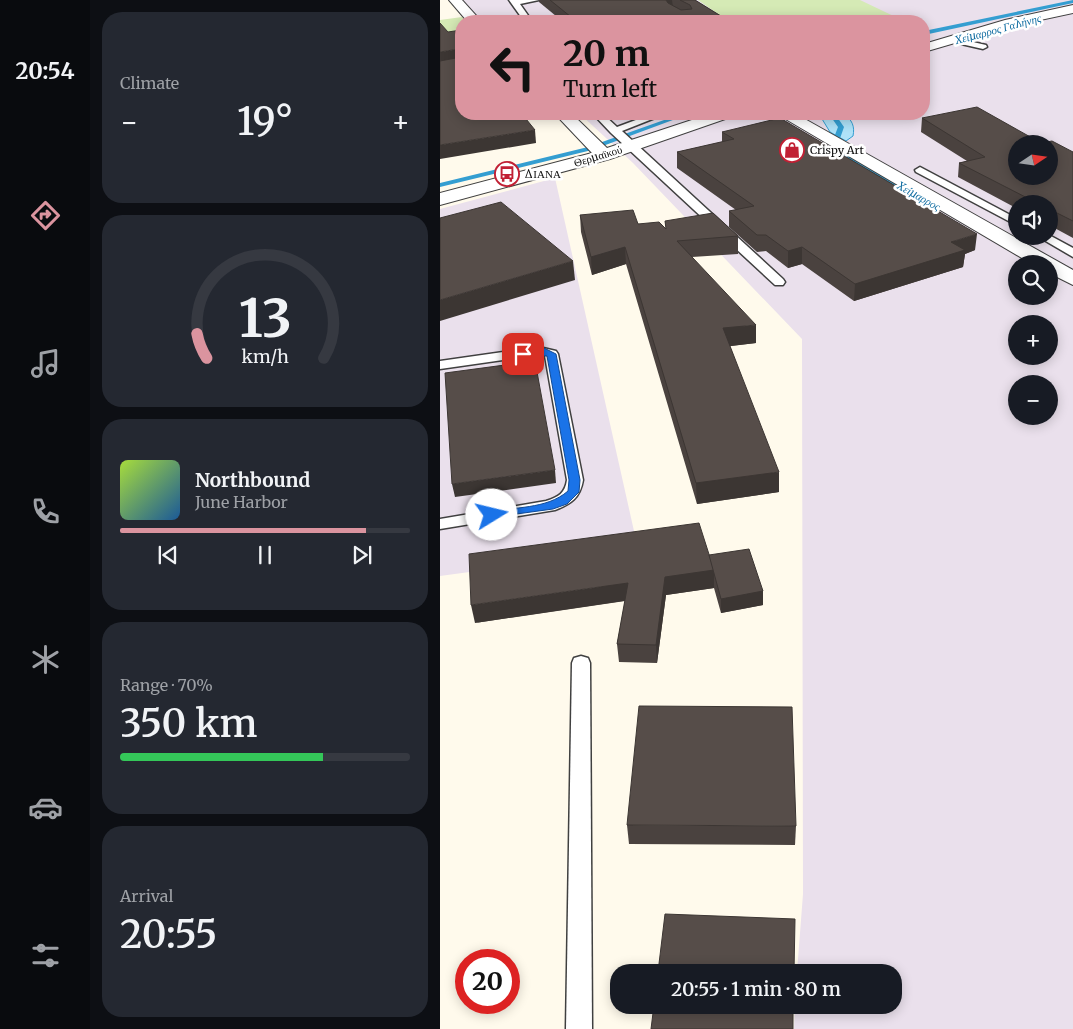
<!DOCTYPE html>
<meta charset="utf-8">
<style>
:root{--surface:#171b24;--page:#242831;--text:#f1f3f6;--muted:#9ea1a6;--line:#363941;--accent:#db949f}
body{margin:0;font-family:Merriweather,serif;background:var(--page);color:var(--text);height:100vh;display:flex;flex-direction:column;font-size:19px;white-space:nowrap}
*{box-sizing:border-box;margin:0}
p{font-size:16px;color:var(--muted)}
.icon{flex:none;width:28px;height:28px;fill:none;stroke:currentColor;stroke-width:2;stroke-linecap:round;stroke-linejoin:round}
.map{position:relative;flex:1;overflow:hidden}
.sheet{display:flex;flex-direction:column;gap:12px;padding:12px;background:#0d0f14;width:350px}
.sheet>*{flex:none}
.guide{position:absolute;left:15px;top:15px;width:475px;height:105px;border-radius:20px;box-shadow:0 2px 12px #0003;background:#db949f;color:#111;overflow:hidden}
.needle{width:32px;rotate:77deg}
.tools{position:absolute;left:568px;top:135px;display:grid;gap:10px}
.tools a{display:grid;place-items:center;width:50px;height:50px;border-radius:50%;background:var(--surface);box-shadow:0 2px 12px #0003;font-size:25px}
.speed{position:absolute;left:15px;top:949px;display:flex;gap:10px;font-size:25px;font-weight:700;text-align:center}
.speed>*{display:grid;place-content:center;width:65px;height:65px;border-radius:50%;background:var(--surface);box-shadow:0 2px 12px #0003;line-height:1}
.speed .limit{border:8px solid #d22;background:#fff;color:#111}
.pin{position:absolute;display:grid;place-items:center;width:42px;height:42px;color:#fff;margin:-21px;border-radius:10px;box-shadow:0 2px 8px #0006}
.me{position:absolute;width:55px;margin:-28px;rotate:81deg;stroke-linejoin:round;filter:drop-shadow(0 0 4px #0008)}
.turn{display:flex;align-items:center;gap:18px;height:105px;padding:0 25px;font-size:22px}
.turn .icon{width:65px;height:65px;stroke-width:2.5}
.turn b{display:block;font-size:35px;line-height:42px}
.big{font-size:38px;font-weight:600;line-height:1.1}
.sheet .tile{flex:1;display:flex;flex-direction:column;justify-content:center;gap:8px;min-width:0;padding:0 18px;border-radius:20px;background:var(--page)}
.sheet .dial{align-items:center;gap:0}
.dial svg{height:130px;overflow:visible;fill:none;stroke:var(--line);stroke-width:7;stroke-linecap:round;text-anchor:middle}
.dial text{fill:var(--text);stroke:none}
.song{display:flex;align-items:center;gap:15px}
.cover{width:60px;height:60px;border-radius:8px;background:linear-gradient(135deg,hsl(80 70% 55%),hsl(210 70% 35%))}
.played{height:5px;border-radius:2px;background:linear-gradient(90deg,var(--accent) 85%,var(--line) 85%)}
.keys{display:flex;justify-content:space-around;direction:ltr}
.heat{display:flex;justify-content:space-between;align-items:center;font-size:28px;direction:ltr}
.charge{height:8px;border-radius:4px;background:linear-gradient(90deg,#34c759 70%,var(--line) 0)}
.trip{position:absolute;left:170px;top:964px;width:292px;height:50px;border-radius:20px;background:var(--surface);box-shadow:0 2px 12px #0003;font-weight:600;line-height:50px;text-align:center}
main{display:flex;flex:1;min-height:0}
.dock{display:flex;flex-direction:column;width:90px;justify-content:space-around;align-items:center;background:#090b0e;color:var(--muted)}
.dock .icon{width:35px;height:35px}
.dock .selected{color:var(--accent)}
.dock b{font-size:22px;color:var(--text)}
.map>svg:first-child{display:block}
</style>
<main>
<nav class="dock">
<b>20:54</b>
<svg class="icon selected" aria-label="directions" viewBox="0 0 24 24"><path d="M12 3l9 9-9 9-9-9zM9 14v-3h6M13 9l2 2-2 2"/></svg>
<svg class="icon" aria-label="music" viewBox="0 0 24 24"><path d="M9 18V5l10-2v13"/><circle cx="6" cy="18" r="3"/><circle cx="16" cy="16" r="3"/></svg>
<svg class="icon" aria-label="phone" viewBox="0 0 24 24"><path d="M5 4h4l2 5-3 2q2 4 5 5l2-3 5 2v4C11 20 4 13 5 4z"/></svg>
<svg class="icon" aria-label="climate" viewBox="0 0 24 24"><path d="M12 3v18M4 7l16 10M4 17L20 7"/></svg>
<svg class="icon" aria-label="car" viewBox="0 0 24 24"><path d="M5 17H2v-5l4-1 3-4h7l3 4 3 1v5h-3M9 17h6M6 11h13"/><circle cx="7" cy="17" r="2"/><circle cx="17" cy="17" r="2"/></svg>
<svg class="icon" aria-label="filters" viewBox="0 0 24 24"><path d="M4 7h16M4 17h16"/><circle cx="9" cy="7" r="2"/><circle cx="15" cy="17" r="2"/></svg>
</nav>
<section class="sheet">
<div class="tile"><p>Climate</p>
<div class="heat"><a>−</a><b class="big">19°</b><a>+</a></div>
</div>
<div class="tile dial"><svg viewBox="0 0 100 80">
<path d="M14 69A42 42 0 1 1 86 69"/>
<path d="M14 69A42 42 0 0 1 8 54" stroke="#db949f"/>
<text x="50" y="56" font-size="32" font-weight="700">13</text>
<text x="50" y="72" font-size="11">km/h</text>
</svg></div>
<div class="tile">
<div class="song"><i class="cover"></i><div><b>Northbound</b><p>June Harbor</p></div></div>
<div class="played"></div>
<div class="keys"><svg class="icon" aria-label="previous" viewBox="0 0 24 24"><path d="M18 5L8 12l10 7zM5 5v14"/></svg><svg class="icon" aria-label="pause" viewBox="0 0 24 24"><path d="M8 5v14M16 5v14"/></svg><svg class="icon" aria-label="next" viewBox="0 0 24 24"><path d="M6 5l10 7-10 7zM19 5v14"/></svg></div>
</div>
<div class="tile"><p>Range · 70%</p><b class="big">350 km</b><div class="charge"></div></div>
<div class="tile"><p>Arrival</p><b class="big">20:55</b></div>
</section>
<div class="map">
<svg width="633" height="1029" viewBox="0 0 633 1029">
<rect width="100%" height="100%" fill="#fffaec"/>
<g fill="#eae0ec" fill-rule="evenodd">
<path d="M17,0H633V1029H354L355,1005H454V972H357L363,894L362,339L193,163L140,114H484V21H40ZM576,144H609V176H576ZM576,204H609V236H576ZM576,264H609V296H576ZM576,324H609V356H576ZM576,384H609V416H576Z"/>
<polygon points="115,178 198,549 0,576 0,209"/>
</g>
<g fill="#d5eab5">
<polygon points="258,0 420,0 464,21 288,21"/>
<polygon points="22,17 26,21 21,21 21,39 0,42 0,20"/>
</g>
<path fill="#afe2f8" stroke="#349ed1" d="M379,114H404C412,120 415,126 413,136L406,141L390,132Z"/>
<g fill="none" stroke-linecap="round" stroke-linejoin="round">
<g fill="#349ed1" fill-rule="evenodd">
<polygon points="633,0 633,3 484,35 484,31"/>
<polygon points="241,114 249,114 152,150 0,187 0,183 148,147"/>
<polygon points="389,114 395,114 404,127 397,147 488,199 488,203 482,203 391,149 390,148 398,127"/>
</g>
<defs>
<g id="service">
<polygon points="69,0 99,0 80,4 92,21 84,21"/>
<polygon points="511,37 546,45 547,47 543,49 508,41 507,39"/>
<polygon points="153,114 163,114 177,127 212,114 225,114 182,131 343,279 345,282 343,285 335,285 171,133"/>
<polygon points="480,167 576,218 576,225 476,172 475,170"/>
<polygon points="609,235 633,248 633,257 597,236"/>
<path d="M99,347L116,351L118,354L143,480C140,498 131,504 115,510L0,529V519L106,501C119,497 125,493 127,480L105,356L99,355L0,369V361Z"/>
<polygon points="141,656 148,658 150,663 152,1029 126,1029 132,663 134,658"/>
</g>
<g id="tertiary">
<polygon points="9,0 22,0 41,21 27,21"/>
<polygon points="633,5 633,13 573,26 484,52 484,44 565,20"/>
<polygon points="115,114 132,114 167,148 270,114 293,114 291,117 170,159 0,205 0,193 152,153"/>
<polygon points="337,114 356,114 633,270 633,285 609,273 609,264 592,264"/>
</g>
</defs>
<use href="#service" stroke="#404040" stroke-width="3"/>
<use href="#tertiary" stroke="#404040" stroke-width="2"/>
<use href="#service" fill="#fff" fill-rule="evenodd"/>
<use href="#tertiary" fill="#fff" fill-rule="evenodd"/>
</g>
<g fill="#4a423f">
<polygon points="99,0 255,0 289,21 122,21 99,2"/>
<polygon points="482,118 601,143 633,152 633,238 609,225 609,204 576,204 576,208 518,177 519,163 527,161 481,132"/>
<polygon points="282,132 535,250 525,254 523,267 414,301 362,264 348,268 326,251 317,252 289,227 289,211 296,210 237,168 237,152 282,142"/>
<polygon points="140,215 226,228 225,221 298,236 298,254 252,257 316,343 290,346 339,492 257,504 186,264 152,275 141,232"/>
<polygon points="269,555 323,591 323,605 281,613 274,588 226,595 217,663 179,662 177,644 185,601 35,623"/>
<polygon points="187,825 356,826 355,845 189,844"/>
</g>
<g fill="#3c3633">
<polygon points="226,0 232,0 233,8 226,11"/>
<polygon points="19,49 21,61 0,65 0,52"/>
<polygon points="75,114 90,114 90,115 76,117"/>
<polygon points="95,130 96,143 0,159 0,145"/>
<polygon points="537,234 535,250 525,254 523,267 414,301 415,284 511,242"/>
<polygon points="185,247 186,264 152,275 151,257"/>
<polygon points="362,247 362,264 348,268 348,251"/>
<polygon points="133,261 135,280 0,321 0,300"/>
<polygon points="316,325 316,343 283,347 283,328"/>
<polygon points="115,470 116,483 15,497 12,484"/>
<polygon points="339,472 339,492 257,504 256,483"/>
<polygon points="274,570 274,588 226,595 217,663 216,645 225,577"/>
<polygon points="188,583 190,600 35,623 31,605"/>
<polygon points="323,591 323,605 281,613 281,599"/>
</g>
<g fill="#564d49" stroke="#3c3633" fill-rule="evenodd">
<polygon points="110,0 226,0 228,3 241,10 252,9 250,5 240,0 255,0 289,21 136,21"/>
<polygon points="0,23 8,32 21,30 21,114 82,114 95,130 0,145 0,61 21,57 19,49 0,52"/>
<path d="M537,107L601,143L612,141L633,152V221L609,209V204H599L519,163L545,157L482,118ZM576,144H609V176H576Z"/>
<polygon points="340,118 537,234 511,242 525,250 415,284 362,247 348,251 326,235 317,235 289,211 314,206 237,152 294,139 282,132"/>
<polygon points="61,202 133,261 0,300 0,218"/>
<polygon points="193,210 198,224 219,222 226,229 225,221 273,213 298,236 237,241 316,325 283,328 339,472 256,483 185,247 151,257 140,215"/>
<polygon points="95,361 115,470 12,484 5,373"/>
<polygon points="259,523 274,570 225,577 216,645 177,644 188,583 31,605 29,554"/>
<polygon points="309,549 323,591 281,599 269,555"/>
<polygon points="199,706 352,707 356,826 187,825"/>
<polygon points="225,914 355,919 354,972 218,972"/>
<polygon points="214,1005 353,1005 353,1029 211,1029"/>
</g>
<path fill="#1a73e8" stroke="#114b97" d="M104,348L116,354L140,480L139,492L127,504L113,509L47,518V513C74,506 106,510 128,491L129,480L107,356H83L78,354L83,351Z"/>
<defs>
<symbol id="shop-ring" viewBox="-11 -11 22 22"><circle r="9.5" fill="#fff" stroke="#c12034" stroke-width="1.5"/><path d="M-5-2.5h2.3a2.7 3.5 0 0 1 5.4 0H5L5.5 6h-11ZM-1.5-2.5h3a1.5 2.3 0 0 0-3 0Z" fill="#c12034"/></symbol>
<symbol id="bus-ring" viewBox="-11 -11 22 22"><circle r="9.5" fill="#fff" stroke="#c12034" stroke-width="1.5"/><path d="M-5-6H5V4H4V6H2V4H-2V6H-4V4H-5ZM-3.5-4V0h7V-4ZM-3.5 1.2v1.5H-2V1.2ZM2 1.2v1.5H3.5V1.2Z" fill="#c12034"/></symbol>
</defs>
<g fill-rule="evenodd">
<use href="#shop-ring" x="338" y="136" width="28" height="28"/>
<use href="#bus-ring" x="53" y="160" width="28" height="28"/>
</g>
<g text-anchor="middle" stroke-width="5" stroke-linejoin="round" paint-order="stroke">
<g font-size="11" font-style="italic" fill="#126ea2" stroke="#fff">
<text transform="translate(558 29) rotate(-15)" y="4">Χείμαρρος Γαλήνης</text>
<text transform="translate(479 196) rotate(29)" y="4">Χείμαρρος</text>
</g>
<g font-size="11" fill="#0d0d0d" stroke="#fff" text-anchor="start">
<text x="370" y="154">Crispy Art</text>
<text x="84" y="178">ΔΙΑΝΑ</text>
</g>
<g font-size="11" fill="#0d0d0d" stroke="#fff">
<text transform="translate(158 156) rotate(-17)" y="4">Θερμαϊκού</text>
</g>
</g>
</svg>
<div class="tools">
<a><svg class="needle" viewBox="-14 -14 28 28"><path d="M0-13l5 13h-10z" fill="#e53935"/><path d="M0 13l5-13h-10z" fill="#9ea1a6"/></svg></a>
<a><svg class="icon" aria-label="sound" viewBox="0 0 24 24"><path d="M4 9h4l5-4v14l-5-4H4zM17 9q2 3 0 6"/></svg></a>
<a><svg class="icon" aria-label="search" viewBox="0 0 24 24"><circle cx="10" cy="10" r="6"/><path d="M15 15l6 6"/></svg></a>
<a>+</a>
<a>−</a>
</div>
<div class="speed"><div class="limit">20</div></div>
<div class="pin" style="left:83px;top:354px;background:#d93025"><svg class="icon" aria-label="arrive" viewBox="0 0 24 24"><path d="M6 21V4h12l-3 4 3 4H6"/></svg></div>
<svg class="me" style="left:52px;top:515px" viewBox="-20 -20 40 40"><circle r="19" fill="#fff"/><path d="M0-13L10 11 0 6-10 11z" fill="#1a73e8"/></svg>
<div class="trip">20:55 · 1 min · 80 m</div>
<div class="guide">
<div class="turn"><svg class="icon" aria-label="left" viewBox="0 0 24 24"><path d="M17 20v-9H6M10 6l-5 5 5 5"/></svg><div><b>20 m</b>Turn left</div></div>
</div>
</div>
</main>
